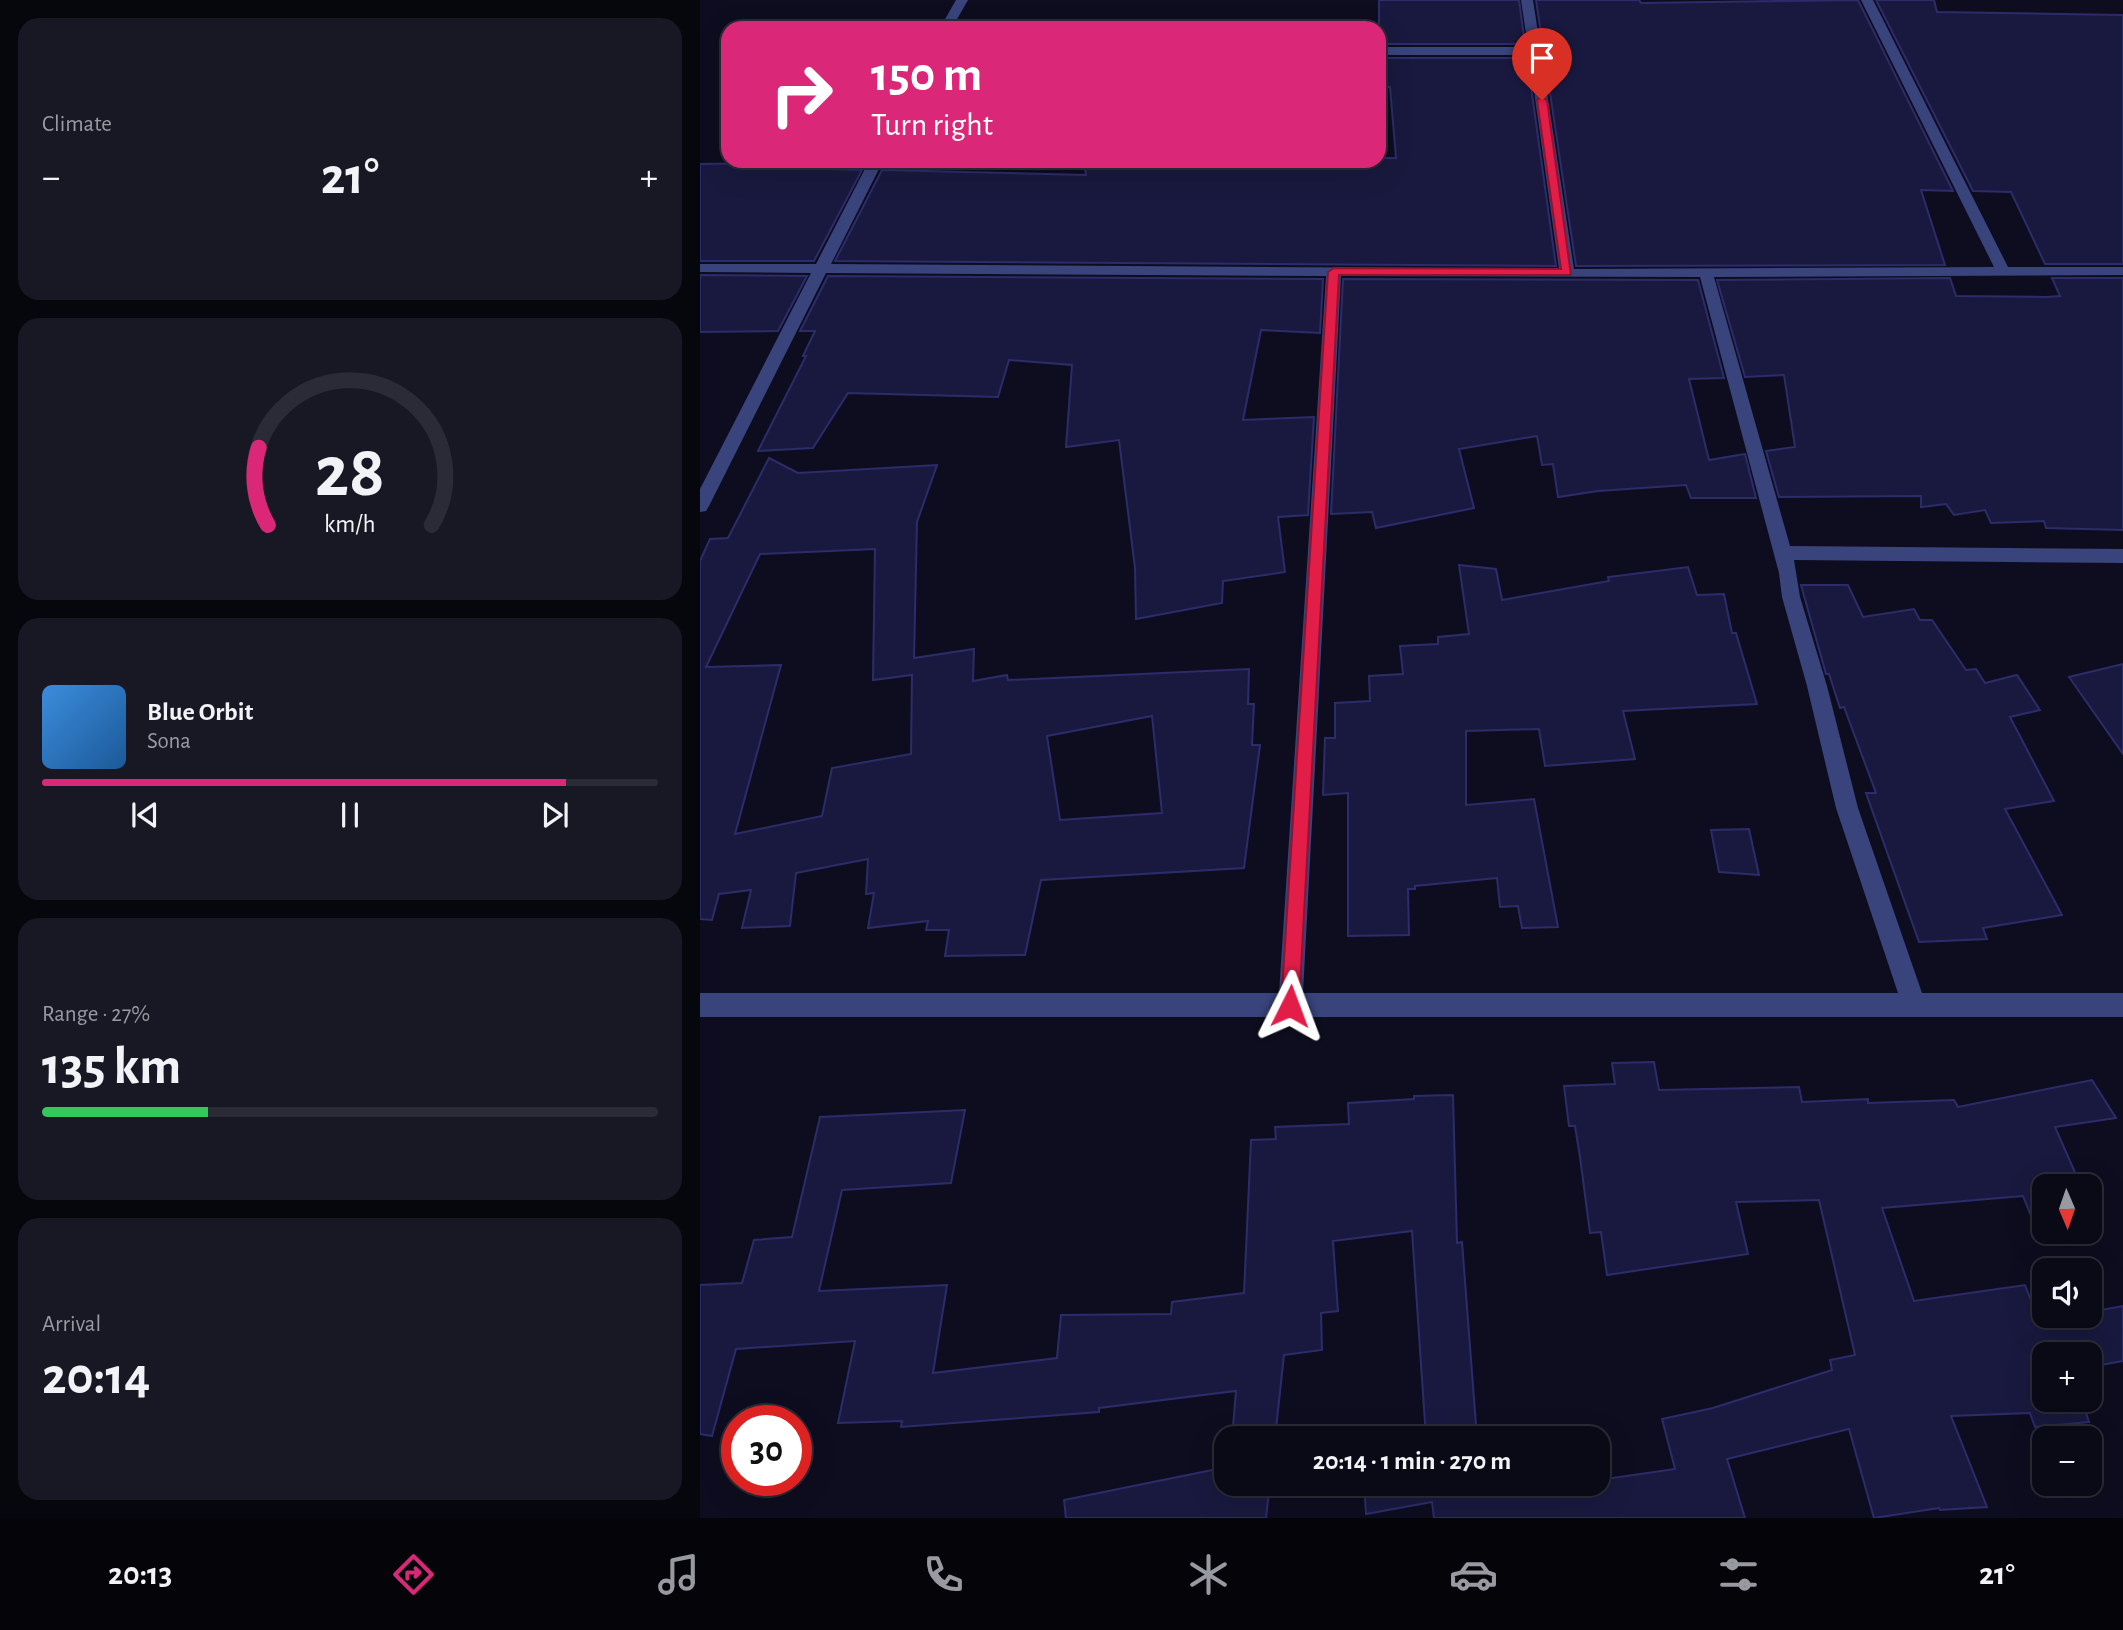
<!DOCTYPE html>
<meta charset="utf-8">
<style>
:root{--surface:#0a0a17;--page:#181824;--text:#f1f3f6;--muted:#999aa1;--line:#2a2b36;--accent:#db2777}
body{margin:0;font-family:"Alegreya Sans",sans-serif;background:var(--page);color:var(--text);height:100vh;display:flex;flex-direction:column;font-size:26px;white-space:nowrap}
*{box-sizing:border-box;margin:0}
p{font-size:23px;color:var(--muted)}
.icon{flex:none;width:38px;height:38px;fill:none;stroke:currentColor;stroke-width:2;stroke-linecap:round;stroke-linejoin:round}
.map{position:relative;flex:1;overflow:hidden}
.details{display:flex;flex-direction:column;gap:18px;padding:18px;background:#06060d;width:700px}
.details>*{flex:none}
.hud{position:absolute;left:21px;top:21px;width:665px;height:147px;border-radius:21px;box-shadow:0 7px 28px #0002,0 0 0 2px var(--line);background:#db2777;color:#fff;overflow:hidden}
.needle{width:46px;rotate:178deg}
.controls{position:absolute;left:1332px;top:1174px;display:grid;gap:14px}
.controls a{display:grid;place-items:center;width:70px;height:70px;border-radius:14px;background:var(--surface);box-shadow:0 7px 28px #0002,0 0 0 2px var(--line);font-size:35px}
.speed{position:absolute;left:21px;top:1405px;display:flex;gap:14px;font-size:35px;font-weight:700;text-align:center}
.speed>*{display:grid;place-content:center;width:91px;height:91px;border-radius:50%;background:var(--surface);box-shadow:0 7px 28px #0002,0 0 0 2px var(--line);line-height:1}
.speed .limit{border:10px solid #d22;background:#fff;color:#111}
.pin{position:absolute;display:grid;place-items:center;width:60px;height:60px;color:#fff;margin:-72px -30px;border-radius:50% 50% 50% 0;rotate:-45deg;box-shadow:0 0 7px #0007}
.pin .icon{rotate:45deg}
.me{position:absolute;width:77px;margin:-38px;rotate:3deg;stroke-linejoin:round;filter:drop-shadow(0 0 5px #0008)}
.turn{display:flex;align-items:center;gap:24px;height:147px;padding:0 35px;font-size:32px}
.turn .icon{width:91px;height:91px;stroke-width:2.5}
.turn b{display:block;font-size:49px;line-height:60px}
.big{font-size:52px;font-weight:700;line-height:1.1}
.details .card{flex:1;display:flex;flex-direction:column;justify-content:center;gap:10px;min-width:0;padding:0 24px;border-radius:21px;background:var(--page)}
.details .dial{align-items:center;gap:0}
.dial svg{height:182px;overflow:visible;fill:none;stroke:var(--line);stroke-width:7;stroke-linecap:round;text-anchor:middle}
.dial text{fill:var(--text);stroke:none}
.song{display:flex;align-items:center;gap:21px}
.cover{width:84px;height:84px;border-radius:10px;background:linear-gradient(135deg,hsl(210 70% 55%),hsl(210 70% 35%))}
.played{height:7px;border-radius:4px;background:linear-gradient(90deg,var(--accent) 85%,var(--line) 85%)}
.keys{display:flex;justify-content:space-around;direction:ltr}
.heat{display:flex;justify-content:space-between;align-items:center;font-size:38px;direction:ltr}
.charge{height:10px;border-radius:5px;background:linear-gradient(90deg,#34c759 27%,var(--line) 0)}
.trip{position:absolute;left:514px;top:1426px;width:396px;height:70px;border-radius:21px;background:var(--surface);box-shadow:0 7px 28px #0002,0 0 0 2px var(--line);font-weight:700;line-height:70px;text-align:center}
.tabs{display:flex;height:112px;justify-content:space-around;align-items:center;background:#040409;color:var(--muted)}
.tabs .icon{width:49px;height:49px}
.tabs .on{color:var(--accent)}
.tabs b{font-size:32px;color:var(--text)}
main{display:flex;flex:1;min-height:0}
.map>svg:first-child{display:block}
</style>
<main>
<section class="details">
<div class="card"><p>Climate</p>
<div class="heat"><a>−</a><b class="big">21°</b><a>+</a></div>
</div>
<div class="card dial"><svg viewBox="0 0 100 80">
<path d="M14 69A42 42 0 1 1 86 69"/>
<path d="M14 69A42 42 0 0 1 10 35" stroke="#db2777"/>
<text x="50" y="56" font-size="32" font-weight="700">28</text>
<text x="50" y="72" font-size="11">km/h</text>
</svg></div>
<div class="card">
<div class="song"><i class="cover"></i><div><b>Blue Orbit</b><p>Sona</p></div></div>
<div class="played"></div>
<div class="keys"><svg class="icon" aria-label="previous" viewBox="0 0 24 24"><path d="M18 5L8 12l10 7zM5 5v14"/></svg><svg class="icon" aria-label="pause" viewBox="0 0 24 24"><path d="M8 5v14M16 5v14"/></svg><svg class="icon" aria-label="next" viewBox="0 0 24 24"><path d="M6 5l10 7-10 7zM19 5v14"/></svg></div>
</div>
<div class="card"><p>Range · 27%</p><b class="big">135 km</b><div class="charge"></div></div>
<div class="card"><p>Arrival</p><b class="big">20:14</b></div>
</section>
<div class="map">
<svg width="1423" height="1518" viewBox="0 0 1423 1518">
<rect width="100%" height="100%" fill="#0d0d1f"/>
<g fill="#19193f" stroke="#2c2c6b" stroke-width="2" fill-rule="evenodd">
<polygon points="679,0 819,0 825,44 679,44"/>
<polygon points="836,0 939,0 941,3 1158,0 1253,191 1221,190 1245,265 876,266"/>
<polygon points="1176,0 1234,0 1237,12 1423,15 1423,264 1345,264 1311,192 1273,191"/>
<polygon points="679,58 827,58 856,266 135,261 182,170 386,175 384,161 679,161 679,158 696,158 690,87 679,87"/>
<polygon points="131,162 128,169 162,170 114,261 0,261 0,164"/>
<polygon points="0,275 107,276 78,331 0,332"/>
<polygon points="128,276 623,279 620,333 561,330 543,420 614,417 608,515 578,517 585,572 523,581 522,603 436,619 435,568 419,440 366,447 372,365 309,360 298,397 148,393 113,448 58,451 106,356 103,356 115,331 100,331"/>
<polygon points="1250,278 1256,296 1346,297 1360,296 1352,278 1423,278 1423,530 1346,528 1344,521 1291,523 1285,510 1254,515 1246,504 1221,507 1221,496 1079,497 1066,451 1095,447 1084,375 1045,377 1017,280"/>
<polygon points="643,279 998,280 1024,378 989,379 1009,460 1045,454 1056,498 991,498 986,485 898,491 858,497 853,464 842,465 837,436 759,449 774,508 676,528 672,512 631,514"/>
<path d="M69,458L98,473L237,465L217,522L214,658L274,649L273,681L307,675L308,680L549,669L548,704H554L552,745H560L544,868L341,880L325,955L245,956L249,930H226L228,921L168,928L174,893L166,894L168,859L96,873L90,926L42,928L51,890L19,894L12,920L0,919V561L10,539L28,538ZM175,549L173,680L212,675L211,754L132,768L122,816L35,834L81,665L6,667L60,554ZM452,716L462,813L360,820L347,736Z"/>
<polygon points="759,565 796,569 802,600 909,581 908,577 988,567 997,595 1024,594 1032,633 1036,633 1057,704 923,711 935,759 845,766 839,729 766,731 766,805 834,799 858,927 822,928 818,906 800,907 797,878 715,886 715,889 708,889 709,935 648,936 648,793 623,795 625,738 635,738 635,703 670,701 669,676 703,674 700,646 738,644 738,637 769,634"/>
<polygon points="1101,585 1148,585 1163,617 1214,609 1220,620 1232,620 1266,670 1276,669 1285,683 1317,675 1340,710 1310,717 1354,801 1305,809 1362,915 1283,928 1287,939 1219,942 1166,793 1176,793 1144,707 1140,708 1129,674 1126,674"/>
<polygon points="1423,664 1423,754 1369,677"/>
<polygon points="1049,829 1059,875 1019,872 1011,830"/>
<polygon points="954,1062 959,1090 1099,1087 1102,1102 1168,1099 1168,1103 1254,1100 1258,1107 1392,1080 1416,1118 1355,1127 1381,1186 1344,1186 1344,1214 1331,1216 1323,1196 1182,1208 1214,1301 1325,1285 1339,1321 1366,1316 1390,1316 1390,1312 1423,1306 1423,1361 1390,1367 1390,1354 1344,1354 1344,1400 1382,1400 1389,1422 1335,1427 1330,1413 1251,1416 1287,1507 1240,1510 1239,1508 1174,1518 1149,1429 1027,1459 1045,1518 734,1518 732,1502 666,1514 664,1484 898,1484 898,1480 975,1469 962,1419 1013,1408 1132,1370 1130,1360 1155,1355 1119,1200 1036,1202 1048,1254 907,1275 901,1232 890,1233 880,1157 875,1126 869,1126 864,1086 915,1084 912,1063"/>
<polygon points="753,1095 757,1243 762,1242 777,1438 726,1438 712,1231 633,1241 638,1311 621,1313 622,1350 584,1355 575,1438 532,1438 536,1391 399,1408 399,1412 201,1427 202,1421 138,1423 155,1341 36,1349 12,1436 0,1434 0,1285 42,1283 54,1240 92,1237 120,1117 265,1110 251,1183 142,1190 119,1291 247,1285 233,1373 357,1358 361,1315 471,1314 472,1302 544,1293 551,1140 576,1139 575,1127 649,1124 648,1103 714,1099 714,1096"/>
<polygon points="853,1429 855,1438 803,1438 817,1437"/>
<polygon points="527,1467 527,1484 570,1484 566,1518 366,1518 364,1500"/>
</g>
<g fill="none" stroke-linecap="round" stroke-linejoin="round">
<g fill="#39447d" fill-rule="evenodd">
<polygon points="256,0 268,0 252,28 240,28"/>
<path d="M821,0H833L874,269L1294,267L1161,0H1173L1308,267H1423V275L1014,277L1090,546L1423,549V563L1094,560L1100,597L1127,686L1158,808L1222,993H1423V1017H0V993H579L626,276L126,273L9,506L6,511L0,512V489L111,273L0,272V264H116L169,161H183L131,264L859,269L829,55H679V47H828ZM641,276L1000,277L1079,573L1082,597L1107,686L1136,808L1198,993H603Z"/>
</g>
</g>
<polygon fill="#e11d48" stroke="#92132f" stroke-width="2" points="842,97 847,100 871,275 639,275 599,1006 597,1012 590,1015 584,1012 581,1006 628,272 634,268 861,269 837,100"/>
</svg>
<div class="controls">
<a><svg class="needle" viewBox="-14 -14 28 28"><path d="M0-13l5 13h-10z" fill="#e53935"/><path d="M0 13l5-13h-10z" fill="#999aa1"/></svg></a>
<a><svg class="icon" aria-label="sound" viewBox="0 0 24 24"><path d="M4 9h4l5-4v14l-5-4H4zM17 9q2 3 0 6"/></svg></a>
<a>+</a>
<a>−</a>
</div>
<div class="speed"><div class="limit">30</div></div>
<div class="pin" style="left:842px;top:100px;background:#d93025"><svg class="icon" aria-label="arrive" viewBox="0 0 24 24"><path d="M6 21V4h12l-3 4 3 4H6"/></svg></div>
<svg class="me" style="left:590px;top:1006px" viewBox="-20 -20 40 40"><path d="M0-17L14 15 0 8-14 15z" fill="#e11d48" stroke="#fff" stroke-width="4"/></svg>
<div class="trip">20:14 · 1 min · 270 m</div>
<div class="hud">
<div class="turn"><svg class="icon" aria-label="right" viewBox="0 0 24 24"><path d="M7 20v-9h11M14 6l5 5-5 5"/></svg><div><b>150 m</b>Turn right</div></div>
</div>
</div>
</main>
<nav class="tabs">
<b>20:13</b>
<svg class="icon on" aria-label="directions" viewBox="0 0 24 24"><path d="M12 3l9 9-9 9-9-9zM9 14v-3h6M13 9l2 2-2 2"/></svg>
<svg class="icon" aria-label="music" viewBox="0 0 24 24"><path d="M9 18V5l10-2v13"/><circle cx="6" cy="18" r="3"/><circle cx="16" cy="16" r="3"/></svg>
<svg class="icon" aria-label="phone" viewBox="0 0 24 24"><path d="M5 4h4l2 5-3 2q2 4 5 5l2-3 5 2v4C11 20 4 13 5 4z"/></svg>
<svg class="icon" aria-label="climate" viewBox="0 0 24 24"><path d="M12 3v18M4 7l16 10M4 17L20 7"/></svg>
<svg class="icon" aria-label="car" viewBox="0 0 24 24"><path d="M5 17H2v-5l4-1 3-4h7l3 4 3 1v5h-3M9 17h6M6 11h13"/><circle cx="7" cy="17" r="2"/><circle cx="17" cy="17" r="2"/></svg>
<svg class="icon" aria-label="filters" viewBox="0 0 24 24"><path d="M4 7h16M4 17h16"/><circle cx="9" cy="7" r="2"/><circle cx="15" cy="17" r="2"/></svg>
<b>21°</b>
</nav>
